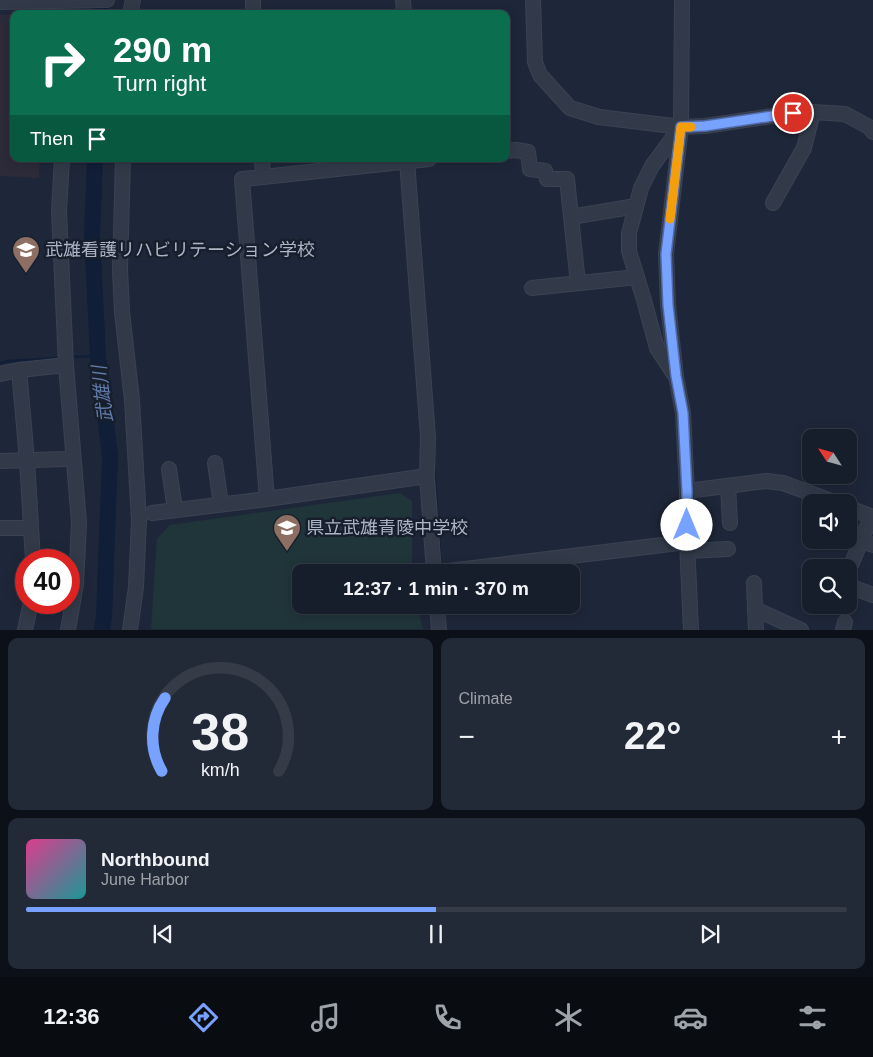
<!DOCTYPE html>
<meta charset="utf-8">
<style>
:root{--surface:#161d2b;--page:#232a37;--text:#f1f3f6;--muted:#9ea2a9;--line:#353b47;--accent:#78a2ff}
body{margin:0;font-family:Helvetica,"Noto Sans JP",sans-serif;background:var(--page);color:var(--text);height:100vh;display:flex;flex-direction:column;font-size:19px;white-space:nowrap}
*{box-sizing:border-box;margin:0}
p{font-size:16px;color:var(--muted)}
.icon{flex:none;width:28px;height:28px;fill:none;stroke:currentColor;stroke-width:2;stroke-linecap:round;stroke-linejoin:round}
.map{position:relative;height:630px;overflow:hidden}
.side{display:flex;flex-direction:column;gap:8px;padding:8px;background:#0c1018;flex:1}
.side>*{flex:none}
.top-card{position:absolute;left:10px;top:10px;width:500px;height:152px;border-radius:10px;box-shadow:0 2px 12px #0003,0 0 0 1px var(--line);background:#0b6e4f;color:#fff;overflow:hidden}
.needle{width:32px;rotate:306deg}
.fabs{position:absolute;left:802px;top:429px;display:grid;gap:10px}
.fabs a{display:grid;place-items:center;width:55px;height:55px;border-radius:10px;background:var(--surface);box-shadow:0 2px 12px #0003,0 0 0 1px var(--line);font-size:25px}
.speed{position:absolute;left:15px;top:549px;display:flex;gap:10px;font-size:25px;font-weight:700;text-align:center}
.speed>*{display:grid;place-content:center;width:65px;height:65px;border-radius:50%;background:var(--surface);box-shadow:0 2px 12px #0003,0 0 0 1px var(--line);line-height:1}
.speed .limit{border:8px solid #d22;background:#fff;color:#111}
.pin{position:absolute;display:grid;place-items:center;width:42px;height:42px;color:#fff;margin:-21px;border:2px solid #fff;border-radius:50%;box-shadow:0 1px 5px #0007}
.me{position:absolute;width:55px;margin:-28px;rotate:0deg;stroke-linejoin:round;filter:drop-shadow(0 0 4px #0008)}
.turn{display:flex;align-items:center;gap:18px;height:105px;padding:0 20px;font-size:22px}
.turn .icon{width:65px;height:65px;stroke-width:2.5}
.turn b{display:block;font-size:35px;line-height:42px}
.then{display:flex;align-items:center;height:48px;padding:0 20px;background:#0003;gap:10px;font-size:19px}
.big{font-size:38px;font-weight:700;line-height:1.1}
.side .tile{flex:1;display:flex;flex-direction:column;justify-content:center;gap:8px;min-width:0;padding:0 18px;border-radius:10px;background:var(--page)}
.side .dial{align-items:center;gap:0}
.dial svg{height:130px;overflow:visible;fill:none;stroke:var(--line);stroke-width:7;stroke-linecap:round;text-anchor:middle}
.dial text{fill:var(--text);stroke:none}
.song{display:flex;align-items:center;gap:15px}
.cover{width:60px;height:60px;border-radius:8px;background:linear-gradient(135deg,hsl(330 70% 55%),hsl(180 70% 35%))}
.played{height:5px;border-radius:2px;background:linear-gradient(90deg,var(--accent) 50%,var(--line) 50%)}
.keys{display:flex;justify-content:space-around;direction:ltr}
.heat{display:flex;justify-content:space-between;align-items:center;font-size:28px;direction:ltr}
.side .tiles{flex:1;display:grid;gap:8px;grid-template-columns:1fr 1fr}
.tile:last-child{grid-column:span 2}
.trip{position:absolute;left:292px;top:564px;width:288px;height:50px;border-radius:10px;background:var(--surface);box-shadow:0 2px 12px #0003,0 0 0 1px var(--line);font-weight:700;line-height:50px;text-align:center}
.menu{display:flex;height:80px;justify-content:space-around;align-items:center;background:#090c11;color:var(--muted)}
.menu .icon{width:35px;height:35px}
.menu .active{color:var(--accent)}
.menu b{font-size:22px;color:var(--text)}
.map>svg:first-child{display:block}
</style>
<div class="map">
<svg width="873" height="630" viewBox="0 0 873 630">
<rect width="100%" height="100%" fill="#1e2739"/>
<polygon fill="#2d2a3a" points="14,14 14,159 40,159 39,178 0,176 0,15"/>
<polygon fill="#20353a" points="400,493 412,501 412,572 301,572 301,605 417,605 423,629 151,629 157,539 170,525"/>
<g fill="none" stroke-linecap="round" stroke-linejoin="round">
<g stroke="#111e37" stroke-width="2.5">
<polyline points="71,357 98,356"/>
<polyline points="0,363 8,361 60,358"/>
<polyline points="434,463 441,567"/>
</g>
<g stroke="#111e37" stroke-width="16">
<polyline points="99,14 100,0"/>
<polyline points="95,159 92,235 98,356 110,456 104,617 102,630"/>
</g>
<defs>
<g id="minor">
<polyline points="253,0 253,14"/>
<polyline points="403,0 404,14"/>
<polyline points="533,0 535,62 540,75 570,108 599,117 681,127 705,126 793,113 813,112 845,114 869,127 873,132"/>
<polyline points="682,0 681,127 666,254 668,305 676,376 683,413 687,491 687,542 691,630"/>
<polyline points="0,2 107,0"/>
<polyline points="130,14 133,0"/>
<polyline points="506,151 516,150 528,152 530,169 545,171 547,179 567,179 571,217"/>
<polyline points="62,159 59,211 66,365 79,523 76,584 68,630"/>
<polyline points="123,159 120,270 122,312 132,400 139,520 136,587 130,630"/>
<polyline points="262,159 263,177 242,179 267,499 427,476"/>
<polyline points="407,161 428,437 427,476 434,572"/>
<polyline points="263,177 429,159"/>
<polyline points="773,203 804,148 813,112"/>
<polyline points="578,283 571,217 636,206"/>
<polyline points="532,288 637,277"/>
<polyline points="19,370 66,365"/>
<polyline points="0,374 19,370 27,460 33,560"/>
<polyline points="674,374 657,348 644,300 629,251 629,233 641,188 652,166 680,128"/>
<polyline points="0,461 67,459 73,458"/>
<polyline points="215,463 221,504"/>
<polyline points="169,469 175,509"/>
<polyline points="728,486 730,523"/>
<polyline points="687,491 766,481 783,483 834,502"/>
<polyline points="849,508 873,517"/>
<polyline points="152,513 267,499"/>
<polyline points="0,528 31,528"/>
<polyline points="861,541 873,545"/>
<polyline points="688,551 728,549"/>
<polyline points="849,570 871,517"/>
<polyline points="440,572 687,542"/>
<polyline points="754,583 756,630"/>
<polyline points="849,586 873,595"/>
<polyline points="437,605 439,630"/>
<polyline points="755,609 801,630"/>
<polyline points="25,630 31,602"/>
<polyline points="843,630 845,622"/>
</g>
</defs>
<use href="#minor" stroke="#3b4353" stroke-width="16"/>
<use href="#minor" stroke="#323a49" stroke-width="14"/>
</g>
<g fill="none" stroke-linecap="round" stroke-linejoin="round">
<defs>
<polyline id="route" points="687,525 687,491 683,413 676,376 668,305 666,254 681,127 705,126 793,113"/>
</defs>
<use href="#route" stroke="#4e69a6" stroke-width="12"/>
<use href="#route" stroke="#78a2ff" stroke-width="9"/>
<polyline stroke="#f59e0b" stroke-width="9" points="670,219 681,127 691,127"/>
</g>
<defs>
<symbol id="university-pin" viewBox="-11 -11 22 30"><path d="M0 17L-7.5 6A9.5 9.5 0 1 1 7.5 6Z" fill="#8d6e63" stroke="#171f2d"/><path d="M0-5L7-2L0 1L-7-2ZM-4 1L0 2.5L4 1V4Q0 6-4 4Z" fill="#fff"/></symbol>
<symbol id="school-pin" viewBox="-11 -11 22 30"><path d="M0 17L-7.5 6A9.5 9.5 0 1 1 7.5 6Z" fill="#8d6e63" stroke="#171f2d"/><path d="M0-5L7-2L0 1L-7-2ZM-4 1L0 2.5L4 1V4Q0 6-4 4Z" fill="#fff"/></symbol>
</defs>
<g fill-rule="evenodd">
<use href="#university-pin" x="10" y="234" width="32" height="43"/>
<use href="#school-pin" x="271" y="512" width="32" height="43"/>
</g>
<g text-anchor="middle" stroke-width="5" stroke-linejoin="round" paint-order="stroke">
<g font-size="18" fill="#acb4c6" stroke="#171f2d" text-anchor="start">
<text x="45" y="256">武雄看護リハビリテーション学校</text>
<text x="306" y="534">県立武雄青陵中学校</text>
</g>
<g font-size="19" font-style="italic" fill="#617aa9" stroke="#171f2d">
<text transform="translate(102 394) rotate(-97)" y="7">武雄川</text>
</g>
</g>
</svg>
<div class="fabs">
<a><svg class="needle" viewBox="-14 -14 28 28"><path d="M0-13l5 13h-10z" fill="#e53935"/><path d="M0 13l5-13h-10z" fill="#9ea2a9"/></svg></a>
<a><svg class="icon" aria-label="sound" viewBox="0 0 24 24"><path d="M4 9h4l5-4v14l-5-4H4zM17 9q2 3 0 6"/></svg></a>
<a><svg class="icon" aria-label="search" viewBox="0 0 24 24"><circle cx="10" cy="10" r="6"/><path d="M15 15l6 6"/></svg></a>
</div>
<div class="speed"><div class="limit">40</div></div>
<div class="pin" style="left:793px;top:113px;background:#d93025"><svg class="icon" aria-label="arrive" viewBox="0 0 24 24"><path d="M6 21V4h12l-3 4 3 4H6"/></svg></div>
<svg class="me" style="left:687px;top:525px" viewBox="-20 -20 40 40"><circle r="19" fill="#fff"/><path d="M0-13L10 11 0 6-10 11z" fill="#78a2ff"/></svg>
<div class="trip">12:37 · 1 min · 370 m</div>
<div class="top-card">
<div class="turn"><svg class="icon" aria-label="right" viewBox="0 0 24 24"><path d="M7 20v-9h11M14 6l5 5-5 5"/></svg><div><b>290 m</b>Turn right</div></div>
<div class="then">Then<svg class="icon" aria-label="arrive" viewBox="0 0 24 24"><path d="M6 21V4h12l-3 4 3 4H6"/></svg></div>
</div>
</div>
<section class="side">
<div class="tiles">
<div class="tile dial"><svg viewBox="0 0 100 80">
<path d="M14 69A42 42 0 1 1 86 69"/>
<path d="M14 69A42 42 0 0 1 16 24" stroke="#78a2ff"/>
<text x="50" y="56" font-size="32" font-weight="700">38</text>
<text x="50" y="72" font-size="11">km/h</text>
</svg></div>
<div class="tile"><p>Climate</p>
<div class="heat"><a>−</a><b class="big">22°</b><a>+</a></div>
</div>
<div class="tile">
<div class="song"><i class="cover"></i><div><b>Northbound</b><p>June Harbor</p></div></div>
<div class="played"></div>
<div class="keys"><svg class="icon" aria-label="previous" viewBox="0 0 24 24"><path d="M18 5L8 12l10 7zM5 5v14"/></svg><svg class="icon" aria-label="pause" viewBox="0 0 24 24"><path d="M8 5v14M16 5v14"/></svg><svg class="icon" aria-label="next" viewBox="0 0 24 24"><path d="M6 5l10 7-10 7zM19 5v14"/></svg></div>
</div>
</div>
</section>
<nav class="menu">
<b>12:36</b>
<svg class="icon active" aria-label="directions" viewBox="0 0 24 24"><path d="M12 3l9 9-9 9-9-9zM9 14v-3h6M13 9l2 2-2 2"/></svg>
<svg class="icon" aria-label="music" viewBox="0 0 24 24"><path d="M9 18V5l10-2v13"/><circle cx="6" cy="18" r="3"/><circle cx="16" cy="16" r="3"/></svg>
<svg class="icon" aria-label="phone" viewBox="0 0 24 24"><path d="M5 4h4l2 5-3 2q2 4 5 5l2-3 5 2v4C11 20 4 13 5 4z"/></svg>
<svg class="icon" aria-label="climate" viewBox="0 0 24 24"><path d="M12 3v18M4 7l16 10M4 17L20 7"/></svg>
<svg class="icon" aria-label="car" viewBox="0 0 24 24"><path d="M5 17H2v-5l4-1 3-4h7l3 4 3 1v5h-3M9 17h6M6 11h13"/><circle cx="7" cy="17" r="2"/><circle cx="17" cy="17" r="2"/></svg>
<svg class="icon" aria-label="filters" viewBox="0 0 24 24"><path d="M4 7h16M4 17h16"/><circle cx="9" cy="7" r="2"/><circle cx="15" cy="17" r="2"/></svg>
</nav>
